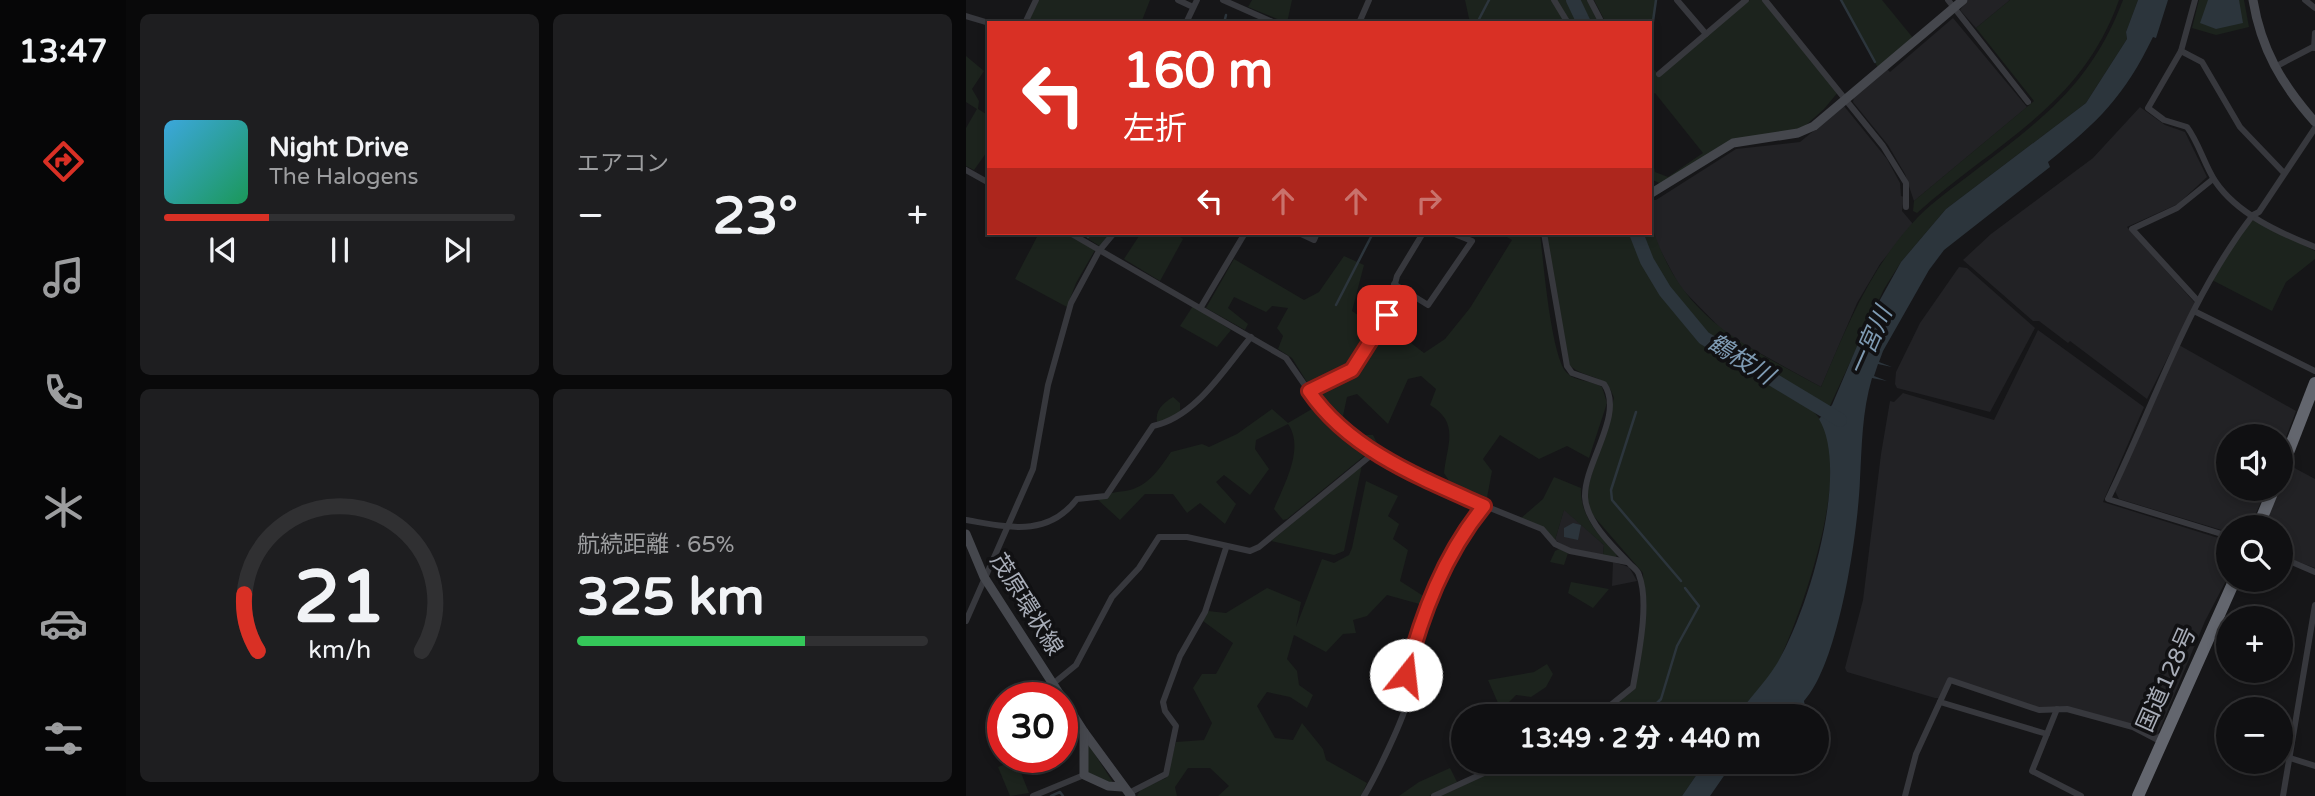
<!DOCTYPE html>
<html lang="ja">
<meta charset="utf-8">
<style>
:root{--surface:#101012;--page:#1e1e20;--text:#f1f3f6;--muted:#9c9d9f;--line:#303032;--accent:#d93025}
body{margin:0;font-family:"Varela Round","Noto Sans JP",sans-serif;background:var(--page);color:var(--text);height:100vh;display:flex;flex-direction:column;font-size:26px;white-space:nowrap}
*{box-sizing:border-box;margin:0}
p{font-size:23px;color:var(--muted)}
.icon{flex:none;width:38px;height:38px;fill:none;stroke:currentColor;stroke-width:2;stroke-linecap:round;stroke-linejoin:round}
.map{position:relative;flex:1;overflow:hidden}
.details{display:flex;flex-direction:column;gap:14px;padding:14px;background:#09090a;width:840px}
.details>*{flex:none}
.banner{position:absolute;left:21px;top:21px;width:665px;height:214px;border-radius:0px;box-shadow:0 4px 10px #0003,0 0 0 2px var(--line);background:#d93025;color:#fff;overflow:hidden}
.fabs{position:absolute;left:1250px;top:424px;display:grid;gap:14px}
.fabs a{display:grid;place-items:center;width:77px;height:77px;border-radius:50%;background:var(--surface);box-shadow:0 4px 10px #0003,0 0 0 2px var(--line);font-size:35px}
.speed{position:absolute;left:21px;top:682px;display:flex;gap:14px;font-size:35px;font-weight:700;text-align:center}
.speed>*{display:grid;place-content:center;width:91px;height:91px;border-radius:50%;background:var(--surface);box-shadow:0 4px 10px #0003,0 0 0 2px var(--line);line-height:1}
.speed .limit{border:10px solid #d22;background:#fff;color:#111}
.pin{position:absolute;display:grid;place-items:center;width:60px;height:60px;color:#fff;margin:-30px;border-radius:14px;box-shadow:0 4px 10px #0006}
.me{position:absolute;width:77px;margin:-38px;rotate:16deg;stroke-linejoin:round;filter:drop-shadow(0 0 5px #0008)}
.turn{display:flex;align-items:center;gap:24px;height:147px;padding:0 21px;font-size:32px}
.turn .icon{width:91px;height:91px;stroke-width:2.5}
.turn b{display:block;font-size:49px;line-height:60px}
.lanes{display:flex;align-items:center;height:66px;padding:0 21px;background:#0003;justify-content:center;gap:35px;direction:ltr}
.lanes .off{opacity:.35}
.big{font-size:52px;font-weight:800;line-height:1.1}
.details .tile{flex:1;display:flex;flex-direction:column;justify-content:center;gap:10px;min-width:0;padding:0 24px;border-radius:10px;background:var(--page)}
.details .dial{align-items:center;gap:0}
.dial svg{height:182px;overflow:visible;fill:none;stroke:var(--line);stroke-width:7;stroke-linecap:round;text-anchor:middle}
.dial text{fill:var(--text);stroke:none}
.song{display:flex;align-items:center;gap:21px}
.cover{width:84px;height:84px;border-radius:10px;background:linear-gradient(135deg,hsl(200 70% 55%),hsl(150 70% 35%))}
.played{height:7px;border-radius:4px;background:linear-gradient(90deg,var(--accent) 30%,var(--line) 30%)}
.keys{display:flex;justify-content:space-around;direction:ltr}
.heat{display:flex;justify-content:space-between;align-items:center;font-size:38px;direction:ltr}
.charge{height:10px;border-radius:5px;background:linear-gradient(90deg,#34c759 65%,var(--line) 0)}
.details .tiles{flex:1;display:grid;gap:14px;grid-template-columns:repeat(2,1fr)}
.trip{position:absolute;left:485px;top:704px;width:378px;height:70px;border-radius:35px;background:var(--surface);box-shadow:0 4px 10px #0003,0 0 0 2px var(--line);font-weight:800;line-height:70px;text-align:center}
main{display:flex;flex:1;min-height:0}
.tabs{display:flex;flex-direction:column;width:126px;justify-content:space-around;align-items:center;background:#060607;color:var(--muted)}
.tabs .icon{width:49px;height:49px}
.tabs .selected{color:var(--accent)}
.tabs b{font-size:32px;color:var(--text)}
.map>svg:first-child{display:block}
</style>
<main>
<nav class="tabs">
<b>13:47</b>
<svg class="icon selected" aria-label="directions" viewBox="0 0 24 24"><path d="M12 3l9 9-9 9-9-9zM9 14v-3h6M13 9l2 2-2 2"/></svg>
<svg class="icon" aria-label="music" viewBox="0 0 24 24"><path d="M9 18V5l10-2v13"/><circle cx="6" cy="18" r="3"/><circle cx="16" cy="16" r="3"/></svg>
<svg class="icon" aria-label="phone" viewBox="0 0 24 24"><path d="M5 4h4l2 5-3 2q2 4 5 5l2-3 5 2v4C11 20 4 13 5 4z"/></svg>
<svg class="icon" aria-label="climate" viewBox="0 0 24 24"><path d="M12 3v18M4 7l16 10M4 17L20 7"/></svg>
<svg class="icon" aria-label="car" viewBox="0 0 24 24"><path d="M5 17H2v-5l4-1 3-4h7l3 4 3 1v5h-3M9 17h6M6 11h13"/><circle cx="7" cy="17" r="2"/><circle cx="17" cy="17" r="2"/></svg>
<svg class="icon" aria-label="filters" viewBox="0 0 24 24"><path d="M4 7h16M4 17h16"/><circle cx="9" cy="7" r="2"/><circle cx="15" cy="17" r="2"/></svg>
</nav>
<section class="details">
<div class="tiles">
<div class="tile">
<div class="song"><i class="cover"></i><div><b>Night Drive</b><p>The Halogens</p></div></div>
<div class="played"></div>
<div class="keys"><svg class="icon" aria-label="previous" viewBox="0 0 24 24"><path d="M18 5L8 12l10 7zM5 5v14"/></svg><svg class="icon" aria-label="pause" viewBox="0 0 24 24"><path d="M8 5v14M16 5v14"/></svg><svg class="icon" aria-label="next" viewBox="0 0 24 24"><path d="M6 5l10 7-10 7zM19 5v14"/></svg></div>
</div>
<div class="tile"><p>エアコン</p>
<div class="heat"><a>−</a><b class="big">23°</b><a>+</a></div>
</div>
<div class="tile dial"><svg viewBox="0 0 100 80">
<path d="M14 69A42 42 0 1 1 86 69"/>
<path d="M14 69A42 42 0 0 1 8 44" stroke="#d93025"/>
<text x="50" y="56" font-size="32" font-weight="700">21</text>
<text x="50" y="72" font-size="11">km/h</text>
</svg></div>
<div class="tile"><p>航続距離 · 65%</p><b class="big">325 km</b><div class="charge"></div></div>
</div>
</section>
<div class="map">
<svg width="1349" height="796" viewBox="0 0 1349 796">
<rect width="100%" height="100%" fill="#161618"/>
<g fill="#222225">
<polygon points="1002,0 1044,0 1010,28 994,10"/>
<polygon points="987,18 1061,107 948,201 939,174 922,145 887,102 888,97 921,69 924,72"/>
<polygon points="878,106 921,159 934,183 935,196 938,197 936,211 947,224 914,264 891,303 855,387 761,335 714,287 691,244 684,220 684,200 690,200 770,149 834,142"/>
<polygon points="1174,107 1199,125 1219,132 1241,177 1212,204 1161,227 1229,303 1181,399 1104,341 1102,343 1073,321 1067,321 997,260 1025,234 1127,158"/>
<polygon points="993,267 1001,268 1069,328 1024,412 931,388 929,384 930,372 954,323"/>
<polygon points="1072,330 1178,407 1137,502 1262,541 1262,577 1239,621 1191,736 1092,707 1077,709 999,685 984,677 973,698 969,698 881,672 879,668 897,600 915,454 924,401 928,402 937,393 1028,420"/>
<polygon points="1213,345 1330,411 1314,453 1314,436 1262,436 1262,488 1301,488 1284,527 1262,527 1262,532 1153,499 1149,491"/>
<polygon points="1323,465 1349,479 1349,568 1314,555 1314,527 1298,527"/>
<polygon points="598,509 638,545 637,555 604,549 589,540"/>
<polygon points="647,562 663,567 671,581 646,586"/>
</g>
<g fill="#1c231d">
<polygon points="73,0 184,0 175,23 153,19 152,23 62,23"/>
<polygon points="286,0 326,0 321,23 282,7"/>
<polygon points="499,0 586,0 599,23 504,23"/>
<polygon points="590,0 604,0 617,23 604,23"/>
<polygon points="609,0 621,0 633,23 622,23"/>
<polygon points="628,0 690,0 684,42 684,23 640,23"/>
<polygon points="784,0 796,0 873,91 858,109 839,126 821,132 768,140 696,184 684,179 684,149 689,172 702,177 737,153 689,93 684,96 684,65 693,75"/>
<polygon points="875,0 916,0 947,38 912,68"/>
<path d="M1044,0H1153C1115,107 1030,142 951,213L947,211L948,201L1068,101L1010,28Z"/>
<path d="M1157,0H1172L1160,32L1161,39L1120,103L980,209L935,262L918,289L862,410L852,407L739,336L696,283L672,233H684V220C713,318 773,342 855,387C881,326 905,266 952,217C968,201 988,187 1006,173C1075,120 1125,85 1157,0Z"/>
<polygon points="1233,0 1278,0 1283,27 1250,35 1226,28"/>
<polygon points="0,56 18,71 6,89 13,101 12,109 23,116 23,149 8,170 0,166 0,128 11,109 0,102"/>
<polygon points="1287,219 1349,251 1349,259 1320,282 1306,311 1246,280 1263,249"/>
<polygon points="73,233 99,233 129,250 110,283 101,307 49,279"/>
<polygon points="113,233 146,233 135,247"/>
<polygon points="175,233 208,233 217,239 194,281 158,259"/>
<path d="M534,233H574C577,258 585,357 601,373C610,382 625,380 636,387L641,403L623,458L601,446L573,459L534,435L517,459L526,471L520,503L489,490L478,473C481,444 494,423 464,405L470,389L455,376L442,379L422,424L391,394L381,397L377,416L397,435H407L412,445L407,447L366,415L347,391L394,366L419,323L458,353L479,339L504,308L546,240Z"/>
<path d="M580,233H667C679,270 706,314 736,339C754,354 775,365 794,377C811,388 833,398 848,412C893,455 836,612 813,661C803,681 784,697 771,716H635L669,689L679,628L677,573L625,513L620,494L648,398C641,373 620,380 603,365Z"/>
<polygon points="378,256 398,265 386,311 410,328 390,363 344,387 326,358 312,349 317,336 311,328 322,308 306,306 300,312 268,297 262,308 282,324 279,330 240,308 268,259 338,300 353,292"/>
<polygon points="227,306 265,330 251,347 214,326"/>
<path d="M207,397L214,403V415L191,423C189,410 196,404 207,397Z"/>
<path d="M351,406L403,452L321,519L317,520L308,509C318,485 339,448 322,424L290,440L289,449L303,469L284,495L258,475L250,482L270,504L259,524L234,503L221,513L207,494H179L154,520L131,499C145,491 150,493 164,490C183,485 194,468 205,452L236,444L243,447L271,434L306,409L322,423Z"/>
<polygon points="396,465 378,551 368,555 305,541"/>
<path d="M588,477L615,488C614,517 633,535 651,555L649,558L637,555L638,545L598,510L589,540L554,519L577,499Z"/>
<polygon points="400,481 432,496 422,516 433,524 427,539 442,550 434,581 462,599 457,605 421,595 401,616 387,620 390,633 377,634 360,652 328,635 321,659 331,671 333,685 347,695 341,708 324,697 301,692 291,706 309,738 327,740 336,723 357,749 360,760 401,783 395,796 252,796 263,786 244,768 222,768 209,787 211,796 171,796 175,789 200,778 210,742 238,740 246,723 227,688 236,674 250,674 267,643 237,621 242,611 260,613 301,588 335,602 330,627 356,559 368,563 383,555 386,548"/>
<polygon points="593,549 602,553 598,565 584,562 589,551"/>
<polygon points="605,582 643,589 627,608 602,593"/>
<polygon points="581,664 587,674 580,687 565,697 550,695 535,710 522,680 568,672"/>
<polygon points="121,742 146,781 145,783 121,772"/>
<polygon points="50,760 63,793 44,796 32,767"/>
<polygon points="548,761 740,761 716,796 475,796"/>
<polygon points="484,768 491,782 463,796 433,796 453,782"/>
</g>
<g fill="#2c353c">
<path d="M1172,0H1202L1190,38L1187,37C1158,97 1132,122 1082,162L1084,167L978,250L963,270L917,351L913,362L926,367L912,364L908,376L921,381L906,378C896,412 896,444 894,479C892,532 873,663 838,701L840,712L836,703L802,716H771C783,698 799,683 810,665C841,615 885,472 853,419L866,405L900,325L935,262L980,209L1120,103L1161,39L1160,32Z"/>
<polygon points="1242,0 1273,0 1277,23 1250,29 1234,23"/>
<polygon points="607,523 615,525 612,540 598,537 598,528"/>
<polygon points="740,761 772,761 765,771 762,770 744,796 716,796"/>
</g>
<g fill="none" stroke-linecap="round" stroke-linejoin="round">
<g stroke="#2c353c" stroke-width="2.5">
<polyline points="875,0 909,62"/>
<polyline points="258,23 260,15"/>
<polyline points="511,23 523,0"/>
<polyline points="684,42 690,0"/>
<polyline points="122,237 125,233"/>
<polyline points="370,305 407,233"/>
<polyline points="670,412 645,490 646,500 715,581"/>
<polyline points="678,716 695,699 711,646 733,606 719,588"/>
<polyline points="85,796 94,792 97,796"/>
</g>
<g stroke="#2c353c" stroke-width="14">
<polyline points="607,0 618,23"/>
<polyline points="670,233 681,261 699,291 738,338 874,420"/>
</g>
<g stroke="#37383d" stroke-width="6">
<polyline points="212,0 227,7"/>
<polyline points="257,0 309,23"/>
<polyline points="588,0 602,23"/>
<polyline points="624,0 636,23"/>
<polyline points="711,0 740,34"/>
<polyline points="799,0 917,146 940,183 940,207"/>
<polyline points="982,0 1062,102"/>
<path d="M1229,0L1215,51L1182,108L1198,120L1221,127C1233,143 1238,164 1249,181C1271,214 1314,233 1349,247"/>
<polyline points="1339,0 1349,8"/>
<polyline points="0,16 23,23"/>
<polyline points="59,23 70,0"/>
<polyline points="220,23 231,0"/>
<polyline points="393,23 403,0"/>
<polyline points="1348,48 1349,33"/>
<polyline points="1215,51 1236,62 1274,127 1318,173"/>
<polyline points="1309,67 1347,47"/>
<polyline points="693,74 780,0"/>
<polyline points="0,170 23,183"/>
<polyline points="104,233 320,358 354,407 419,459 477,489 576,529 589,544 604,551 661,562"/>
<polyline points="333,233 348,240 351,233"/>
<path d="M578,233L601,366L606,373L638,384C659,414 618,463 619,497C620,521 647,547 663,563C666,567 672,570 673,575C684,603 672,657 667,687L631,716"/>
<polyline points="428,284 462,305 506,241 486,233"/>
<polyline points="1232,301 1166,229 1211,208 1247,179"/>
<polyline points="235,307 279,233"/>
<polyline points="1228,311 1349,371"/>
<polyline points="343,391 377,376 392,363 421,315 431,276 457,233"/>
<path d="M0,520C42,527 81,538 111,499L140,496L187,426C230,417 258,369 285,337"/>
<path d="M1262,536L1142,499C1189,403 1221,300 1287,215L1293,212L1349,128"/>
<polyline points="1314,557 1349,572"/>
<polyline points="0,621 67,469 82,385 105,303 133,251 148,233"/>
<polyline points="88,683 110,665 146,597 173,568 193,537 221,537 284,551 293,547 409,452"/>
<polyline points="974,702 1081,734"/>
<polyline points="1091,709 1066,771 1115,796"/>
<polyline points="1321,757 1349,766"/>
<polyline points="163,793 200,774 210,726 199,711 197,702 214,656 239,612 260,548"/>
<polyline points="67,796 118,775"/>
<path d="M398,796C409,778 439,717 442,698C444,688 440,680 441,671C451,614 482,551 518,506"/>
<polyline points="468,796 544,761"/>
<polyline points="939,796 950,754 984,680 1073,710 1101,709 1167,727 1190,739 1196,735"/>
<polyline points="1317,796 1349,605"/>
</g>
<g stroke="#45474d" stroke-width="9">
<path d="M1287,0C1295,49 1316,85 1349,122"/>
<polyline points="684,194 767,143 832,133 848,126 997,0"/>
<polyline points="0,534 18,577 118,732 165,796"/>
<polyline points="118,732 118,775 142,786 156,787"/>
</g>
<g stroke="#63666e" stroke-width="12">
<polyline points="1314,473 1349,383"/>
<polyline points="1292,527 1308,488"/>
<polyline points="1172,796 1269,579"/>
</g>
</g>
<g fill="none" stroke-linecap="round" stroke-linejoin="round">
<defs>
<path id="route" d="M421,315L386,370L343,391C383,450 455,478 518,506C478,555 456,614 440,675"/>
</defs>
<use href="#route" stroke="#8d1f18" stroke-width="18"/>
<use href="#route" stroke="#d93025" stroke-width="12"/>
</g>
<g text-anchor="middle" stroke-width="7" stroke-linejoin="round" paint-order="stroke">
<g font-size="23" fill="#a8adb8" stroke="#111113">
<text transform="translate(61 604) rotate(58)" y="8">茂原環状線</text>
<text transform="translate(1200 679) rotate(-66)" y="8">国道128号</text>
</g>
<g font-size="24" font-style="italic" fill="#7f9bb3" stroke="#111113">
<text transform="translate(904 341) rotate(-66)" y="8">一宮川</text>
<text transform="translate(775 359) rotate(32)" y="8">鶴枝川</text>
</g>
</g>
</svg>
<div class="fabs">
<a><svg class="icon" aria-label="sound" viewBox="0 0 24 24"><path d="M4 9h4l5-4v14l-5-4H4zM17 9q2 3 0 6"/></svg></a>
<a><svg class="icon" aria-label="search" viewBox="0 0 24 24"><circle cx="10" cy="10" r="6"/><path d="M15 15l6 6"/></svg></a>
<a>+</a>
<a>−</a>
</div>
<div class="speed"><div class="limit">30</div></div>
<div class="pin" style="left:421px;top:315px;background:#d93025"><svg class="icon" aria-label="arrive" viewBox="0 0 24 24"><path d="M6 21V4h12l-3 4 3 4H6"/></svg></div>
<svg class="me" style="left:440px;top:675px" viewBox="-20 -20 40 40"><circle r="19" fill="#fff"/><path d="M0-13L10 11 0 6-10 11z" fill="#d93025"/></svg>
<div class="trip">13:49 · 2 分 · 440 m</div>
<div class="banner">
<div class="turn"><svg class="icon" aria-label="left" viewBox="0 0 24 24"><path d="M17 20v-9H6M10 6l-5 5 5 5"/></svg><div><b>160 m</b>左折</div></div>
<div class="lanes"><svg class="icon" aria-label="left" viewBox="0 0 24 24"><path d="M17 20v-9H6M10 6l-5 5 5 5"/></svg><svg class="icon off" aria-label="ahead" viewBox="0 0 24 24"><path d="M12 20V5M6 11l6-6 6 6"/></svg><svg class="icon off" aria-label="ahead" viewBox="0 0 24 24"><path d="M12 20V5M6 11l6-6 6 6"/></svg><svg class="icon off" aria-label="right" viewBox="0 0 24 24"><path d="M7 20v-9h11M14 6l5 5-5 5"/></svg></div>
</div>
</div>
</main>
